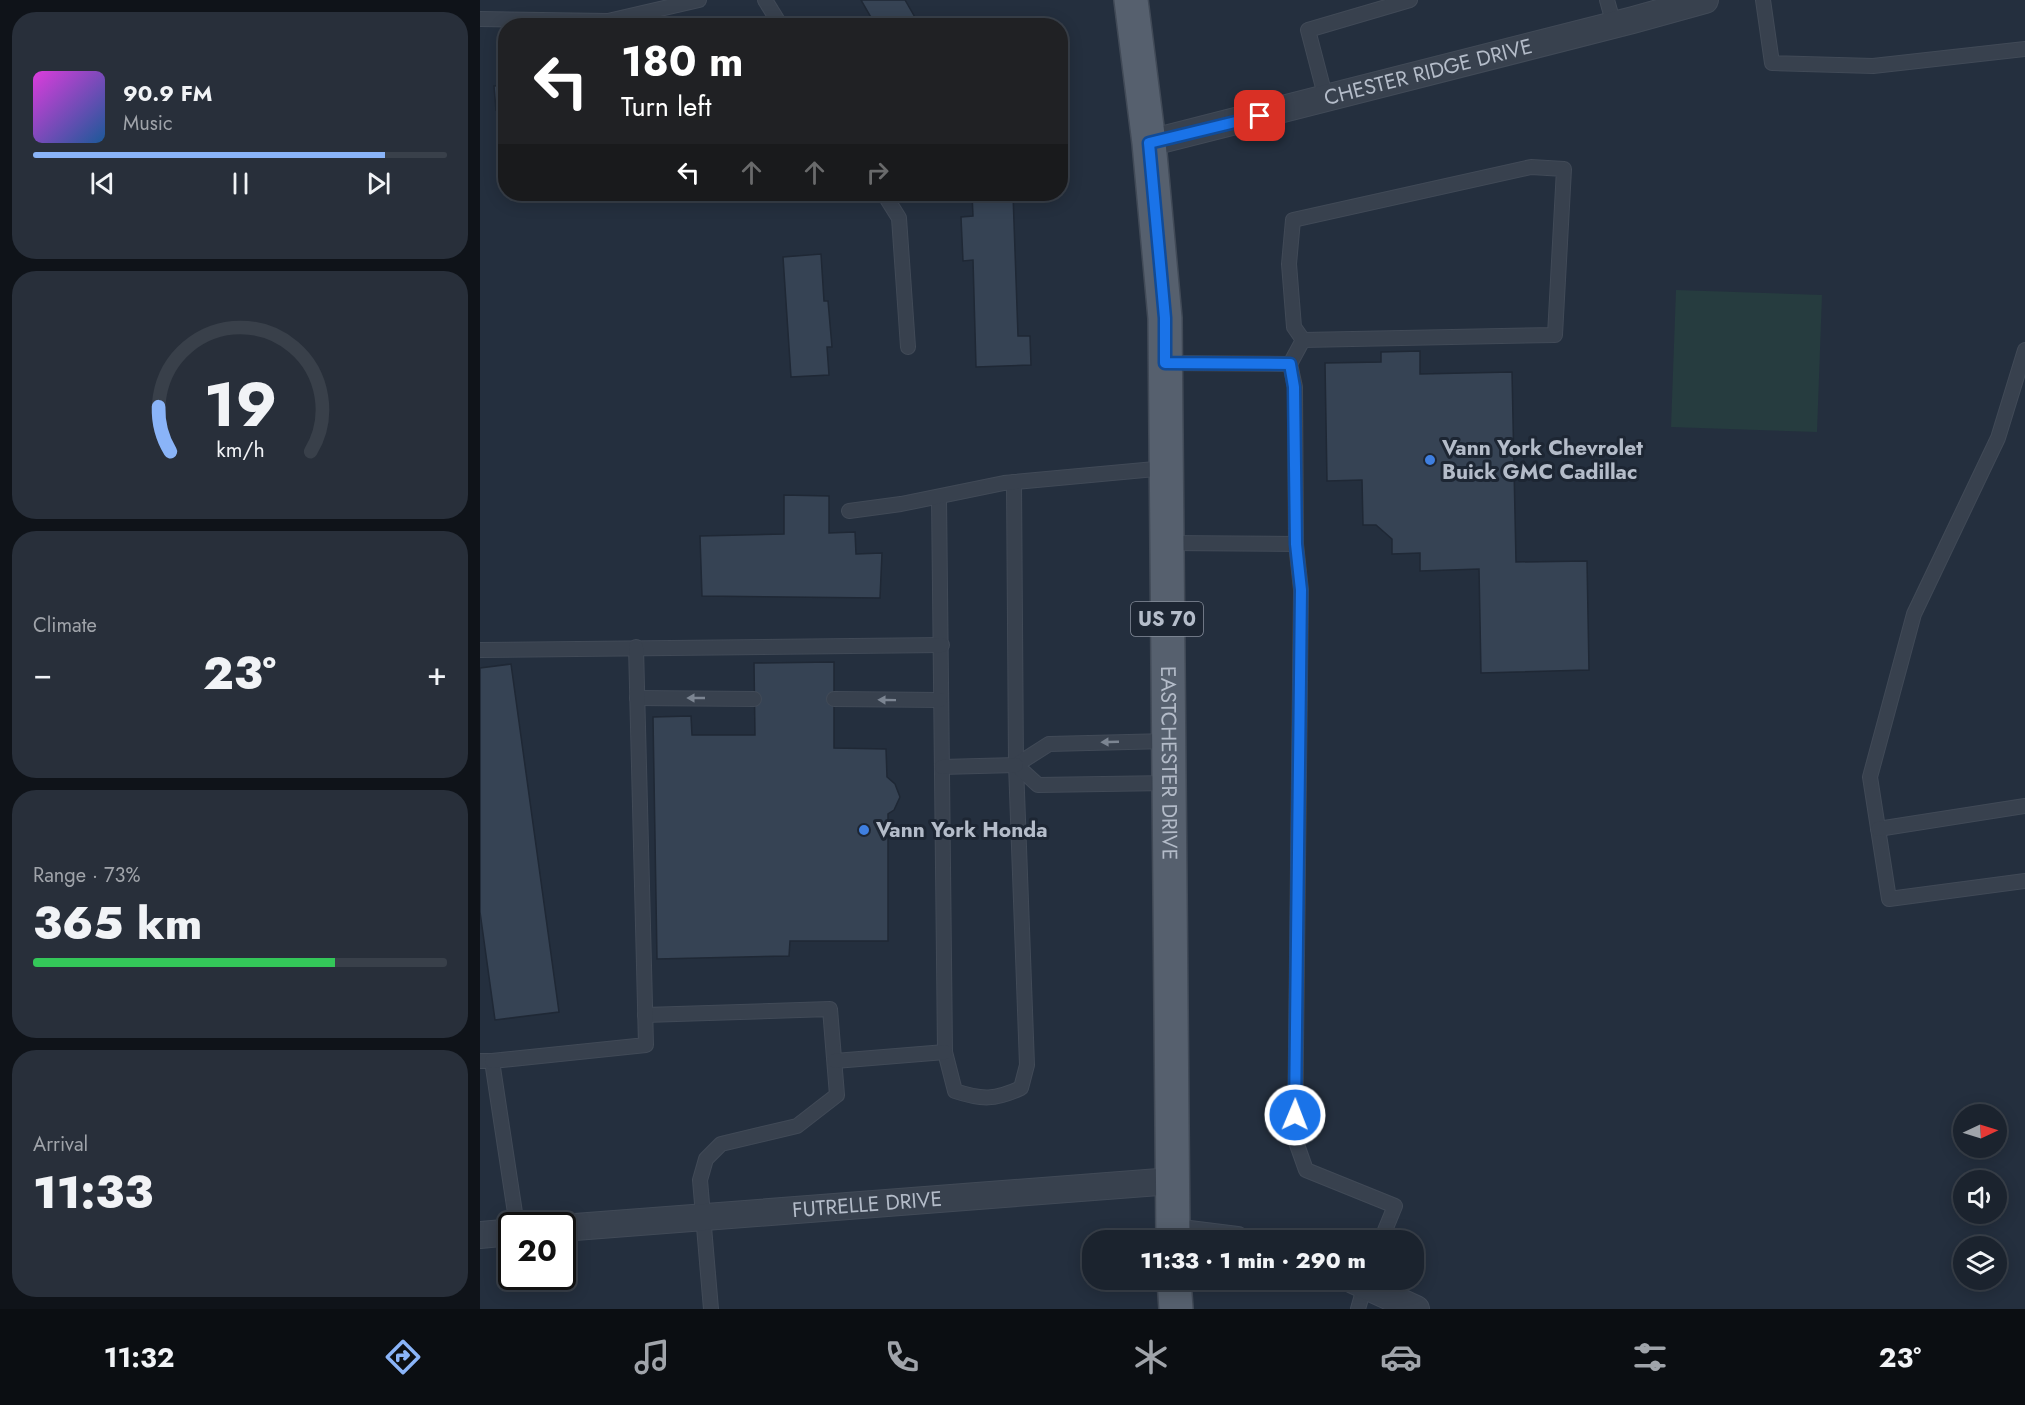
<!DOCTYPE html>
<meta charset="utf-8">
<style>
:root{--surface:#1b232e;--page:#282f3a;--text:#f1f3f6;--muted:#a0a4aa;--line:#39404a;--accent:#8ab4f8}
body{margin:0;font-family:Jost,sans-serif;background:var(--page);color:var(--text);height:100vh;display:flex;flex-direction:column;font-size:22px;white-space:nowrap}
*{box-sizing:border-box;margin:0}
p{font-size:20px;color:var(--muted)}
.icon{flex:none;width:33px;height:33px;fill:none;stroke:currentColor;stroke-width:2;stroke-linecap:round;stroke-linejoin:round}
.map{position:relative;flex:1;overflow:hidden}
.details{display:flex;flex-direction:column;gap:12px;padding:12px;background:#0f1319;width:480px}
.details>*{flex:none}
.guide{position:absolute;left:18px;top:18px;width:570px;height:183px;border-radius:24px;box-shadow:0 3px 15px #0003,0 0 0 2px var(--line);background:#202124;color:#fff;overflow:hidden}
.needle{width:39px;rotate:86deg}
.tools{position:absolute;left:1473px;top:1104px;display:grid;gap:12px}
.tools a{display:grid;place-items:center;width:54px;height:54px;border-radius:50%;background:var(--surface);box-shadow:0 3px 15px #0003,0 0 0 2px var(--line);font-size:30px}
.speed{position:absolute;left:18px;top:1212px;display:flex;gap:12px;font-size:30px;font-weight:700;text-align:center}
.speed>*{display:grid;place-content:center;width:78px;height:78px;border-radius:50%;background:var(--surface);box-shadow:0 3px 15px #0003,0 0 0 2px var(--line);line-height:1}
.speed .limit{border:3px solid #111;border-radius:9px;background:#fff;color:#111}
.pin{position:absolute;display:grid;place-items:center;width:51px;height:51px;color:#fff;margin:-26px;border-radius:12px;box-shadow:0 3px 9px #0006}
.me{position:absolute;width:66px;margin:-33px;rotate:1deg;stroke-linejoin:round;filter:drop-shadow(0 0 4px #0008)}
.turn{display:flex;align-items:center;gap:21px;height:126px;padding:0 24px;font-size:27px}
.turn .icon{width:78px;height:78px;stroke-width:2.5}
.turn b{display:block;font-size:42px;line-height:51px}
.lanes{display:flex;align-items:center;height:57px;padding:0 24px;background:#0003;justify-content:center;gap:30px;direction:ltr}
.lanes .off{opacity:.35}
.big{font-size:45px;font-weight:800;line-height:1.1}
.details .card{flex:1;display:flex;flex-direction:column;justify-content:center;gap:9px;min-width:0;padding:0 21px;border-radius:24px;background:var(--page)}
.details .dial{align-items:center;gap:0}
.dial svg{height:156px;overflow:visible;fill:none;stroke:var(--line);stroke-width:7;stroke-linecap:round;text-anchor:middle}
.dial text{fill:var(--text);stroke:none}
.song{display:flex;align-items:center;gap:18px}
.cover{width:72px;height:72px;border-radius:9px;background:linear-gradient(135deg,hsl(300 70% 55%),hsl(210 70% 35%))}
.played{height:6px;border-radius:3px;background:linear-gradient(90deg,var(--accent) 85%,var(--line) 85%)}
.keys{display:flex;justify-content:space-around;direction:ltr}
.heat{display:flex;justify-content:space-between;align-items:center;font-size:33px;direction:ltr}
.charge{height:9px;border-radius:4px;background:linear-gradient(90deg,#34c759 73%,var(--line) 0)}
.trip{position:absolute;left:602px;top:1230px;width:342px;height:60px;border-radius:24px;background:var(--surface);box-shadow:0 3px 15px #0003,0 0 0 2px var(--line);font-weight:800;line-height:60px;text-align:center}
.tab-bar{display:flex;height:96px;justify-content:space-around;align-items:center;background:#0b0e12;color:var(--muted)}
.tab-bar .icon{width:42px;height:42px}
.tab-bar .selected{color:var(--accent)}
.tab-bar b{font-size:27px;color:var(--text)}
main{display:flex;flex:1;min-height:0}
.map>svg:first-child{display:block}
</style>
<main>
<section class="details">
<div class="card">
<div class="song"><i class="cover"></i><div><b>90.9 FM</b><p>Music</p></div></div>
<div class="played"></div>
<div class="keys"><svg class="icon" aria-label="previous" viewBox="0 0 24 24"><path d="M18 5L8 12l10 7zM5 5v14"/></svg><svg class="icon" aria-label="pause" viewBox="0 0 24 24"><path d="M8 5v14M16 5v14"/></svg><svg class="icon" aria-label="next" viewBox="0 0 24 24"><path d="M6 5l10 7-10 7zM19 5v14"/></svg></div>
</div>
<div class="card dial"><svg viewBox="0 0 100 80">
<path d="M14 69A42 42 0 1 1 86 69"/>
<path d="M14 69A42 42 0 0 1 8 46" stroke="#8ab4f8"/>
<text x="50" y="56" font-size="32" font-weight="700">19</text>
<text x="50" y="72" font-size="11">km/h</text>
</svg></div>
<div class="card"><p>Climate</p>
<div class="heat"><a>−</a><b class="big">23°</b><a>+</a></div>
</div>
<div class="card"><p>Range · 73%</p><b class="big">365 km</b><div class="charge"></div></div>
<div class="card"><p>Arrival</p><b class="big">11:33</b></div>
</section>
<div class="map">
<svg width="1545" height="1309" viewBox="0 0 1545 1309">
<rect width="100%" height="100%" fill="#242f3e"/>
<polygon fill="#263c3f" points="1196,290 1342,295 1337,432 1191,427"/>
<g fill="#364354" stroke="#1f2835" stroke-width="1.5">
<polygon points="381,0 425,0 440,26 383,26 392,19"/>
<polygon points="26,85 26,148 21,109 16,110 14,86"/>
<polygon points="492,194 533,194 538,336 550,336 551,365 496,367 493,260 483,261 481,217 493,216"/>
<polygon points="341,254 344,301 348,301 352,347 347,347 349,375 311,377 303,257"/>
<polygon points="940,351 940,374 1032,372 1036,562 1107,561 1109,670 1001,673 999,569 940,571 940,553 912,554 912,539 896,525 883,525 882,480 847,481 845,363 901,362 901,352"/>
<polygon points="304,495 349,496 349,533 375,532 376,554 402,553 400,598 222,596 220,536 304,534"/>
<polygon points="354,662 354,748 406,749 407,777 415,784 420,797 414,810 408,814 408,941 310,941 309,956 177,959 173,717 211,716 212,735 275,735 274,663"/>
<polygon points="31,664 79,1012 15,1020 0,912 0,668"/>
</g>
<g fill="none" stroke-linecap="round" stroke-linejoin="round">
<defs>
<g id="service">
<polyline points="285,0 301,26"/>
<polyline points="1127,0 1134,25"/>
<polyline points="1283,0 1292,63 1393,66 1545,49"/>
<polyline points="0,19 128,21 219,0"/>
<polyline points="846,99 828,30 930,0"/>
<polyline points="404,194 419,218 428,347"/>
<polyline points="1545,350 1518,438 1434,614 1390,777 1409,899 1545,881"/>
<polyline points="685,363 810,364 815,387 816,544 687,543"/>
<polyline points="810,364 823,340 1075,335 1084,169 1051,167 813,220 809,264 814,327 823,340"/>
<path d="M459,497L465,1052L475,1091C502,1100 515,1100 541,1088L547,1065L536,765L534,482"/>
<polyline points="369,511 421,504 524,483 686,468"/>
<polyline points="816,544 821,590 815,1139 826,1170 915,1206 901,1240"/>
<polyline points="0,650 462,645"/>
<polyline points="157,698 274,699"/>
<polyline points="354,699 460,700"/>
<polyline points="688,741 569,744 536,765 558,785 689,783"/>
<polyline points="462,767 536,765"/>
<polyline points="1398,829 1545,806"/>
<polyline points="165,1015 350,1009 357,1095 317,1126 241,1144 226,1159 220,1180 231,1309"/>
<polyline points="0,1061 12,1061 37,1226"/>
<polyline points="12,1061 166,1045 156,647"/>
<polyline points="355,1061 465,1052"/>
<polyline points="878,1309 886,1281"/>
</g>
<g id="minor">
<path id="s1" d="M669,143L1153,20L1225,0"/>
<path id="s2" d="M82,1228L692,1181"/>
<polyline points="693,1232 757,1240"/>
<polyline points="0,1235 32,1232"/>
<polyline points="873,1280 936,1309"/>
</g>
<g id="primary">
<path id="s3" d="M651,0L669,143L685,318L693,1240"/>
<polyline points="694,1280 696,1309"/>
</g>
</defs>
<use href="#service" stroke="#414a57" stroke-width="16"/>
<use href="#minor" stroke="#414a57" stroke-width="28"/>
<use href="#primary" stroke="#414a57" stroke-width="36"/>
<use href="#service" stroke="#38414e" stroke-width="14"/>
<use href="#minor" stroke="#38414e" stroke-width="26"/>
<use href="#primary" stroke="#56606e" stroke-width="33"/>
</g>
<defs><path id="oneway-solid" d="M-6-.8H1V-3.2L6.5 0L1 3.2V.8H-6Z" transform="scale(1.5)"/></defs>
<g fill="#7c8592">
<use href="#oneway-solid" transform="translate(216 698) rotate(-180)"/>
<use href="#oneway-solid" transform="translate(407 700) rotate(-179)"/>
<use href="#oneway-solid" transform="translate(630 742) rotate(178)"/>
</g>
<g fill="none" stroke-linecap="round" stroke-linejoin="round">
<defs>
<polyline id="route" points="780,116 669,143 685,318 685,363 810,364 814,387 816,544 821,590 815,1115"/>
</defs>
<use href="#route" stroke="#114b97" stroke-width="15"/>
<use href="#route" stroke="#1a73e8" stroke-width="10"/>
</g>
<g fill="#3f7fe0" stroke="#1d2633" stroke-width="2">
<circle cx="950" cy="460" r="6"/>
<circle cx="384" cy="830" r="6"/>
</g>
<g text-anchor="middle" stroke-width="6" stroke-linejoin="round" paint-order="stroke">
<rect fill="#1d2633" stroke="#878f9c" stroke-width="1.5" x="651" y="602" width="72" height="34" rx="4.5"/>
<g font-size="20" font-weight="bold" fill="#b4bcc9">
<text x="687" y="626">US 70</text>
</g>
<g font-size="21" fill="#b4bcc9" stroke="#1d2633">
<text dy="7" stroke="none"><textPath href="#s1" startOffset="288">CHESTER RIDGE DRIVE</textPath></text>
<text dy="7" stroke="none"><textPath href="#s3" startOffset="765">EASTCHESTER DRIVE</textPath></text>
<text dy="7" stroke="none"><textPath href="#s2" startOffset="306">FUTRELLE DRIVE</textPath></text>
</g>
<g font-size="21" font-weight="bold" fill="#b4bcc9" stroke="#1d2633" text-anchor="start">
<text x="962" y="455">Vann York Chevrolet<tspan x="962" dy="24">Buick GMC Cadillac</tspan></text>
<text x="396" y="837">Vann York Honda</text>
</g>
</g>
</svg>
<div class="tools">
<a><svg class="needle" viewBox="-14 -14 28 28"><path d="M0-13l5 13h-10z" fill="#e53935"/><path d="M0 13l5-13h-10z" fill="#a0a4aa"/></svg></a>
<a><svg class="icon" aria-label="sound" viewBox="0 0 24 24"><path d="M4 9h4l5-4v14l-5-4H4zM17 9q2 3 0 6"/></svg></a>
<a><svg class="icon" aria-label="layers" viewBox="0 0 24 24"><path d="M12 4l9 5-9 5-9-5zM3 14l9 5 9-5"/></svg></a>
</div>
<div class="speed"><div class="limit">20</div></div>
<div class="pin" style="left:780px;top:116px;background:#d93025"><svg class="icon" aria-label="arrive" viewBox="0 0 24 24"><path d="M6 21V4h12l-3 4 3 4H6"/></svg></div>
<svg class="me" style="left:815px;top:1115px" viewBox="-20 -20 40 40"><circle r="17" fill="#1a73e8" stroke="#fff" stroke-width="3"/><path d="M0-11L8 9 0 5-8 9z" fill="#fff"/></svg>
<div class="trip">11:33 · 1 min · 290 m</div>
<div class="guide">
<div class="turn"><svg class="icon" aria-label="left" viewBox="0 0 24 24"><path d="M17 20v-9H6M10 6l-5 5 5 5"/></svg><div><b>180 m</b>Turn left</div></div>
<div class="lanes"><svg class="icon" aria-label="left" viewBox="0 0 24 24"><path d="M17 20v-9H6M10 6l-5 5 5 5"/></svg><svg class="icon off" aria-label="ahead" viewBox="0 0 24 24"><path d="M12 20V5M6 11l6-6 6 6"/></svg><svg class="icon off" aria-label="ahead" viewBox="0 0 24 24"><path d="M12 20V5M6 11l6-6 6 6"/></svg><svg class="icon off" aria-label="right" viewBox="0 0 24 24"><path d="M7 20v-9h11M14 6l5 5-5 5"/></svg></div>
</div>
</div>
</main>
<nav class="tab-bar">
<b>11:32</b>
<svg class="icon selected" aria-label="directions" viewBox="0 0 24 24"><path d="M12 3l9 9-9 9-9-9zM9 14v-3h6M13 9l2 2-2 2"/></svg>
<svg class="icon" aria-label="music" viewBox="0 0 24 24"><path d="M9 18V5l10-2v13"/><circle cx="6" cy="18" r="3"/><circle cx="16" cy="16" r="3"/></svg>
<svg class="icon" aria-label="phone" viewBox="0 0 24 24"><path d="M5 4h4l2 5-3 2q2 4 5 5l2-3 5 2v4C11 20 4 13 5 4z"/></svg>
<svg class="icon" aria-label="climate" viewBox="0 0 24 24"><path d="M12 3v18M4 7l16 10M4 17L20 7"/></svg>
<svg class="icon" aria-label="car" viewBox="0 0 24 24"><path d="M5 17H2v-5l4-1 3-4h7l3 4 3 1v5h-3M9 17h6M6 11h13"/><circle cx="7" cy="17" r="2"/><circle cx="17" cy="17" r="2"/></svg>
<svg class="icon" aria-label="filters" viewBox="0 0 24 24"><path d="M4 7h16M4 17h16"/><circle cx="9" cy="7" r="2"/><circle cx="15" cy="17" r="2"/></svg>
<b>23°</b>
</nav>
